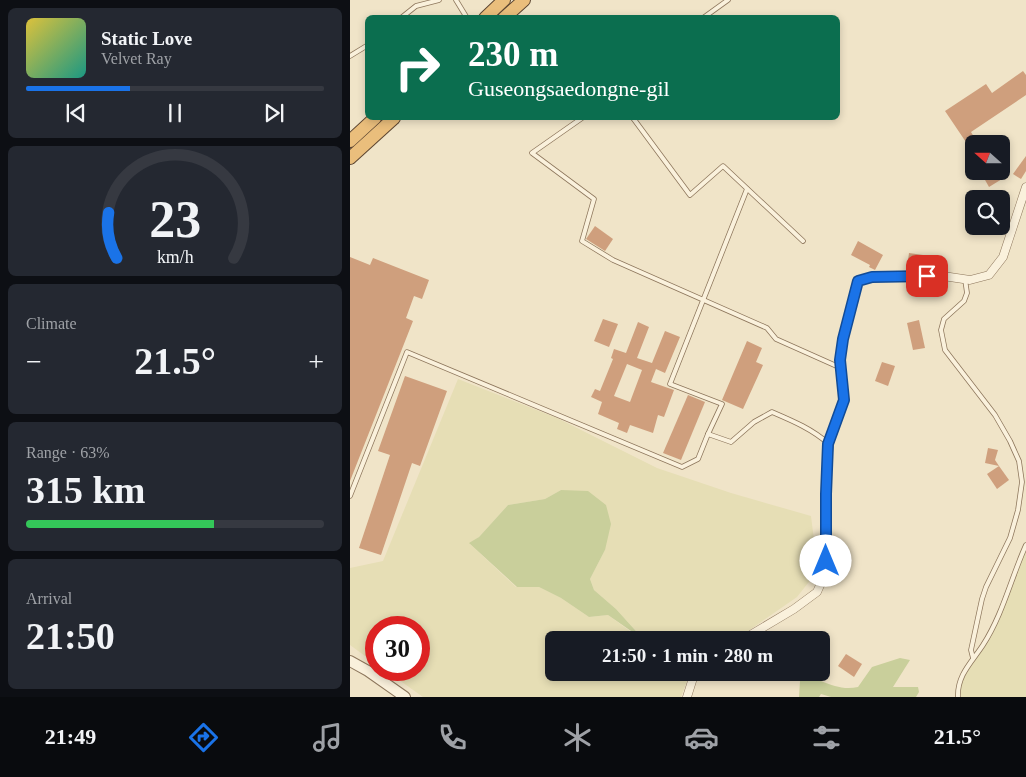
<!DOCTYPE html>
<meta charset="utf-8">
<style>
:root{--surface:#171b24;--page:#242831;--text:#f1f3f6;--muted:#9ea1a6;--line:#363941;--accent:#1a73e8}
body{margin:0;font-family:"Times New Roman",serif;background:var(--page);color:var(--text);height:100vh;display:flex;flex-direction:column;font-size:19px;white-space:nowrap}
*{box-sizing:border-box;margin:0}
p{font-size:16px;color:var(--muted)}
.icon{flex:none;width:28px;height:28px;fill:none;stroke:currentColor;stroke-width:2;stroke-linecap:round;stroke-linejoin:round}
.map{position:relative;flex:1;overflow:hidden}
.panel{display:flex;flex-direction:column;gap:8px;padding:8px;background:#0d0f14;width:350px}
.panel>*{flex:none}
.banner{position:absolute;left:15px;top:15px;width:475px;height:105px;border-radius:8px;box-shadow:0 2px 8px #0003;background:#0b6e4f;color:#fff;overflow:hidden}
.needle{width:32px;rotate:291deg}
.tools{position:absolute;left:615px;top:135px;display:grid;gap:10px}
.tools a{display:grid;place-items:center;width:45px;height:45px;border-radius:8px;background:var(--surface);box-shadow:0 2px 8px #0003;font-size:25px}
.speed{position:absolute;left:15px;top:616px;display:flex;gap:10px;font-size:25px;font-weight:700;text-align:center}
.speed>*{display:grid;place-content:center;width:65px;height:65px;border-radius:50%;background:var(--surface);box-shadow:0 2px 8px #0003;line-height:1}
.speed .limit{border:8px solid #d22;background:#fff;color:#111}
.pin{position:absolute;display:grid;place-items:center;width:42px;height:42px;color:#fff;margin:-21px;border-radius:10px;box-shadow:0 2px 8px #0006}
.me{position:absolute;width:55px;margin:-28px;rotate:0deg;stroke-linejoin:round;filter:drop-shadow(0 0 4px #0008)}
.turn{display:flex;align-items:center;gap:18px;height:105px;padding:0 20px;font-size:22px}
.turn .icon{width:65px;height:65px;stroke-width:2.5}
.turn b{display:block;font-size:35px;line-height:42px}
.big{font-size:38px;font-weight:700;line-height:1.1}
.panel .tile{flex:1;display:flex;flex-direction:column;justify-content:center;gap:8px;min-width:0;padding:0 18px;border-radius:8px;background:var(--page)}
.panel .dial{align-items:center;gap:0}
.dial svg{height:130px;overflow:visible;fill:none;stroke:var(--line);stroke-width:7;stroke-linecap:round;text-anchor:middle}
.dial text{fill:var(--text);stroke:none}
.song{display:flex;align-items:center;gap:15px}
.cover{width:60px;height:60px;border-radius:8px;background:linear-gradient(135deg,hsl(50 70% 55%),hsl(170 70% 35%))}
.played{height:5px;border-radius:2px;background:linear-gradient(90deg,var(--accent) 35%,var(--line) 35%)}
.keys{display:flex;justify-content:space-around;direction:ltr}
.heat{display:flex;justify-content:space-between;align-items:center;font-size:28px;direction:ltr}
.charge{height:8px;border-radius:4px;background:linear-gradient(90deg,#34c759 63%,var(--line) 0)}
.trip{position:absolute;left:195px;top:631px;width:285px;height:50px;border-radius:8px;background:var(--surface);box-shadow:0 2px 8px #0003;font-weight:700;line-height:50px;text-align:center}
.tabs{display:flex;height:80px;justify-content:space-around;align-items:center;background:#090b0e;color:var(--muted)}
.tabs .icon{width:35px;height:35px}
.tabs .active{color:var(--accent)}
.tabs b{font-size:22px;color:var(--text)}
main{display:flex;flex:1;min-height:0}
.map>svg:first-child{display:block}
</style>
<main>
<section class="panel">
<div class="tile">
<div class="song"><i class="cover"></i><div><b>Static Love</b><p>Velvet Ray</p></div></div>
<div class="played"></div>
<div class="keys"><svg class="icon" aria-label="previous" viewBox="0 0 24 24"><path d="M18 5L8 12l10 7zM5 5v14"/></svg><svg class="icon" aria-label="pause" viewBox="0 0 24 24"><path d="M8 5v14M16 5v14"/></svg><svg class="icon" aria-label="next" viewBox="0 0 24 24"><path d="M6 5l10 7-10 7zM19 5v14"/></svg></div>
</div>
<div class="tile dial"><svg viewBox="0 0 100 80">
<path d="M14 69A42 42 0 1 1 86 69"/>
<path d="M14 69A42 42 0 0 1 9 41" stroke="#1a73e8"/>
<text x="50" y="56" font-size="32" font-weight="700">23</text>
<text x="50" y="72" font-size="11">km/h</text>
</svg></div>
<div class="tile"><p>Climate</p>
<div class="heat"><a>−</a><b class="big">21.5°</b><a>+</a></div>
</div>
<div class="tile"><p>Range · 63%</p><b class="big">315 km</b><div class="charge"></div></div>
<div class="tile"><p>Arrival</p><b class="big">21:50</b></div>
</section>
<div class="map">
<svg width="676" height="697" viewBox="0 0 676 697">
<rect width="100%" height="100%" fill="#f0e4c8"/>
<g fill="#e6deb5">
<polygon points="108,379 207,418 307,468 381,493 461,516 465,548 462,578 447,597 385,640 294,640 266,609 244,590 240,579 255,550 211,490 195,499 158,505 129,537 120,544 166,587 189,587 211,598 239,617 258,615 292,640 204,640 204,672 340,673 331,697 73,697 35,670 69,670 69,628 26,628 26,664 0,645 0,568 33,561"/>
<polygon points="676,549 676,697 611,697 611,683 615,672 639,639 649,620"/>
</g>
<g fill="#c9cf9b">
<polygon points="211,490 238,491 256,505 261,524 255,550 240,579 244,590 266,609 294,640 258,615 239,617 211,598 189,587 167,587 119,543 129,537 158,505 195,499"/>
<path d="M550,658L560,660L543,687H568L569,692L566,697H481L471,694L469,697H449L450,681L445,673H469L471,681C484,686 494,690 508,687L522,667Z"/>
</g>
<g fill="#cf9f7d" fill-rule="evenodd">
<polygon points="673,71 676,75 676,95 621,132 628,144 624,144 624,154 595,111 636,84 642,93"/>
<polygon points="676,156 676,171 671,179 663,174"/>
<polygon points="630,171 647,171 652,179 639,187"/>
<polygon points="245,226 263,239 255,251 236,239"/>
<polygon points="508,241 533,255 525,270 519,267 520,265 501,255"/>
<polygon points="559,253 573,255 572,270 557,268"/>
<polygon points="0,257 20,265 23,258 79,280 72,299 64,296 56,318 63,321 0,481"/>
<polygon points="253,319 268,324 259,347 244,341"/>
<polygon points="569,320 575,348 563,350 557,323"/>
<path d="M288,322L299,327L287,358L302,363L315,331L330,337L315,373L306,369L301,382L324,390L314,417L308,415L303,433L280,425L277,433L267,429L269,423L248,414L252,402L241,397L245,389L250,391L263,359L261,358L264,349L276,353ZM277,364L292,370L280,402L264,396Z"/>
<polygon points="397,341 412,348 406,362 413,365 393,409 372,400"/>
<polygon points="532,362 545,366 538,386 525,381"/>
<polygon points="55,376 97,391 70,466 62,463 31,555 9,548 40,455 28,451"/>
<polygon points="338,395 355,402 331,460 313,453"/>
<polygon points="638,448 648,450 645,460 649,466 635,463"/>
<polygon points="649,466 659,480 647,489 637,474"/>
<polygon points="496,654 512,664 504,677 488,666"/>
</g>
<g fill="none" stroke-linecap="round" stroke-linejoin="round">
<defs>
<g id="service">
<polyline points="106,0 117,18"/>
<polyline points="51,18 66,6 89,0"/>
<polyline points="353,18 378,0"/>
<polyline points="0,56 18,45"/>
<polyline points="232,118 182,153 244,199 232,241 263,260 417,328 426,339 491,368"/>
<polyline points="283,118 340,195 373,166 453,241"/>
<polyline points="615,279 617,293 614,301 594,319 591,330 595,350 645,415 660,441 669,461 672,482 668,510 660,538 636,587 632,599 621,650 623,658"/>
<polyline points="358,434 372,404 320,384 397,189"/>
<path d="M0,496L57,352L332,467L348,459L358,434L381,442L404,422L422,412C443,421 462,429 479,444"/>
<path d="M608,697C607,675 622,662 633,645C653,614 661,578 676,545"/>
</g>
<g id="minor">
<polyline points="392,640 444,609 467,592 476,572 476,493 479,444 494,400 490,360 493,339 508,281 522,277 544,276 593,276 620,280 639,275 653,257 676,187"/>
<polyline points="337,697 343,678 349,672"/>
</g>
<polyline id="tertiary" points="0,661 18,671 55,697"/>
<g id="trunk">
<polyline points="135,18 154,0"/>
<polyline points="154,18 174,0"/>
<polyline points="0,141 25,118"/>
<polyline points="0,158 44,118"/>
</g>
</defs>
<use href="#service" stroke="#8d765c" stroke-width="5.5"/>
<use href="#minor" stroke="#8d765c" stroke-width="9"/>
<use href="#tertiary" stroke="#8d765c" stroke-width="12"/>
<use href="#trunk" stroke="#5b4430" stroke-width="14"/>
<use href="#service" stroke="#faf1dc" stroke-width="4"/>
<use href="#minor" stroke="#faf1dc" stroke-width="8"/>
<use href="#tertiary" stroke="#faf1dc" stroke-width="10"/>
<use href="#trunk" stroke="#eabe7c" stroke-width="12"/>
</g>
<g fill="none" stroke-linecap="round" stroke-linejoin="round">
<defs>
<polyline id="route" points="476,561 476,494 478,444 494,400 490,360 493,339 508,281 522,277 577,276"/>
</defs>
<use href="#route" stroke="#114b97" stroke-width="12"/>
<use href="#route" stroke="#1a73e8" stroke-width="9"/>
</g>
</svg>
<div class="tools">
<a><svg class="needle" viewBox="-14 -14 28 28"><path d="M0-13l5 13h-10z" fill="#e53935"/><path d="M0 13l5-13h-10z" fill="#9ea1a6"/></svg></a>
<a><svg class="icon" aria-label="search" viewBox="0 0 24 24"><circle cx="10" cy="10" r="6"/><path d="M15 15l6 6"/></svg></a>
</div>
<div class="speed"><div class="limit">30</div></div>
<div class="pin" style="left:577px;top:276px;background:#d93025"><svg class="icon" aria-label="arrive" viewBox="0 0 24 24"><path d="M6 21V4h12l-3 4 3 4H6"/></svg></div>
<svg class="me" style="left:476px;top:561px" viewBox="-20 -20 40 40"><circle r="19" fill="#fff"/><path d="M0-13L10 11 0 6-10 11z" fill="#1a73e8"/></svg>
<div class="trip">21:50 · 1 min · 280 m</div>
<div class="banner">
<div class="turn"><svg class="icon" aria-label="right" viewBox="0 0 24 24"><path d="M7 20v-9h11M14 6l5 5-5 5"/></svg><div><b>230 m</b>Guseongsaedongne-gil</div></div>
</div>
</div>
</main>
<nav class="tabs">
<b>21:49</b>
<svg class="icon active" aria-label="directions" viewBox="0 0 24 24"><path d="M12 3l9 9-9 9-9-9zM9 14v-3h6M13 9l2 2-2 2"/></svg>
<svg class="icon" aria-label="music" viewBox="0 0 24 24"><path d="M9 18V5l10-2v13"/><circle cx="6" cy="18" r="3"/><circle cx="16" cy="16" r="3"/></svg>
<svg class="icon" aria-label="phone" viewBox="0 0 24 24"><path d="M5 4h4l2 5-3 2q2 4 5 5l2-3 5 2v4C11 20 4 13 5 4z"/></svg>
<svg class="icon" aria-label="climate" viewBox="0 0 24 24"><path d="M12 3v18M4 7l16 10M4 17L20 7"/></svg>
<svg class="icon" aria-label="car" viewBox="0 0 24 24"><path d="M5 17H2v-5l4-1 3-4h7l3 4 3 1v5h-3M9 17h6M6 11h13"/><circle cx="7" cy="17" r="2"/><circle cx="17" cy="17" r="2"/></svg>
<svg class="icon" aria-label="filters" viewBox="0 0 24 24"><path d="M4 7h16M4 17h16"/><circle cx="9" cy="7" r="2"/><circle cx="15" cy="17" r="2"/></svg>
<b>21.5°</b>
</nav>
